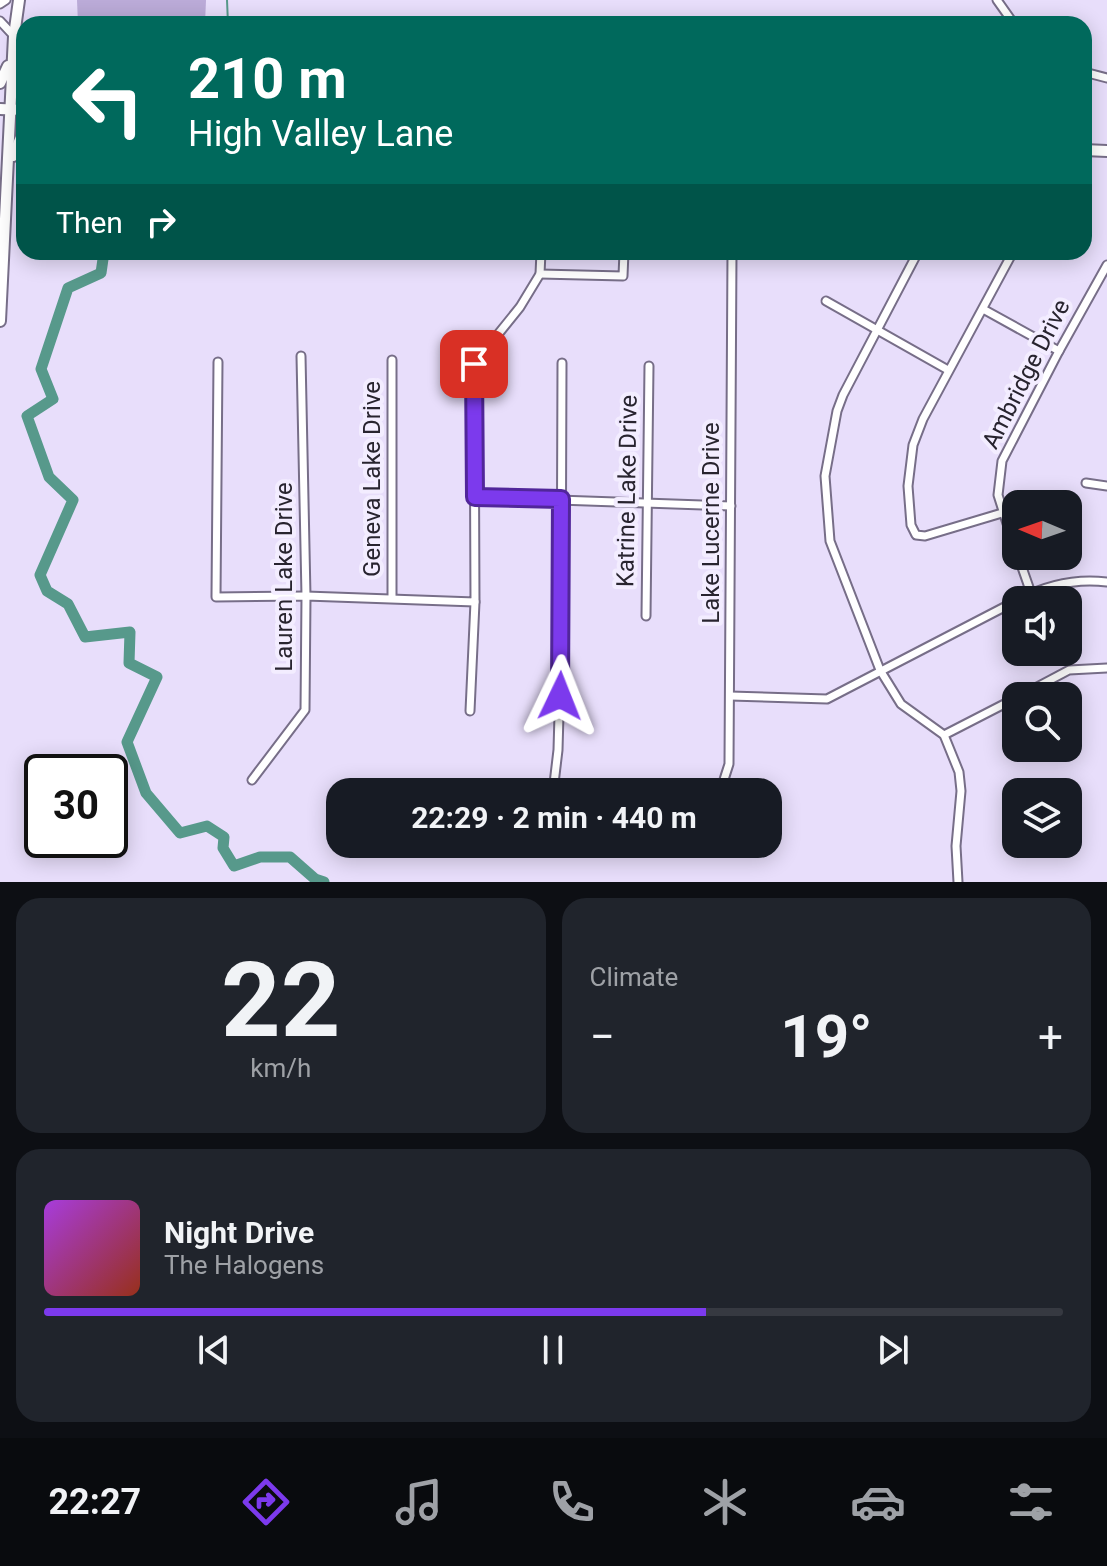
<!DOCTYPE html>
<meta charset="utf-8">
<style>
:root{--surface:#171b24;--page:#20242c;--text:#f1f3f6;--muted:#9ea1a6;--line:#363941;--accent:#7c3aed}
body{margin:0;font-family:Roboto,sans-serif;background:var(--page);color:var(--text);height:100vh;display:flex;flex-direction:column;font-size:30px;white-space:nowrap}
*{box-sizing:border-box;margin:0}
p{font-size:26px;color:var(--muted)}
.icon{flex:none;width:44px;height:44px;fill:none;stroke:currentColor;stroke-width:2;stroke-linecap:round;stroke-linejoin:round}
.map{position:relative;height:882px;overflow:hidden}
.details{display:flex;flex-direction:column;gap:16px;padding:16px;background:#0d0f14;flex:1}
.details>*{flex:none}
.hud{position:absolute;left:16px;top:16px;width:1076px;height:244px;border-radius:24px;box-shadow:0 4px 20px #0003;background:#00695c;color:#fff;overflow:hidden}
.needle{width:52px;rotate:272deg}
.controls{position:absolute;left:1002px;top:490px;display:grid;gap:16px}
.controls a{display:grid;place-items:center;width:80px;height:80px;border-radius:16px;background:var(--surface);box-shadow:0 4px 20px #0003;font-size:40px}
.speed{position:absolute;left:24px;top:754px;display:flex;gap:16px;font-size:40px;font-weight:700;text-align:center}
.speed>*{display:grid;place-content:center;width:104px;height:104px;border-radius:50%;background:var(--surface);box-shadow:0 4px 20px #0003;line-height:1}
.speed .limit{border:4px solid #111;border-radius:12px;background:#fff;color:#111}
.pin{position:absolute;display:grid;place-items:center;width:68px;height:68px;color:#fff;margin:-34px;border-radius:16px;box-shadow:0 4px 12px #0006}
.me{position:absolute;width:88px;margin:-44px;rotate:2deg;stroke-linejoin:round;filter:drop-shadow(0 0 6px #0008)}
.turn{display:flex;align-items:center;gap:28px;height:168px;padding:0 40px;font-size:36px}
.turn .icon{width:104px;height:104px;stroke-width:2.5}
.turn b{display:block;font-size:56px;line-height:68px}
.then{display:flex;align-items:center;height:76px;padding:0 40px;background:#0003;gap:16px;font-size:30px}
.big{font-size:60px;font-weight:700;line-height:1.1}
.details .card{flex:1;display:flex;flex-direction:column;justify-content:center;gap:12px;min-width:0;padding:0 28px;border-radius:24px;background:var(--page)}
.details .dial{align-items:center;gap:0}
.dial b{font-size:104px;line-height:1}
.song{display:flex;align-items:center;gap:24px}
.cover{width:96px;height:96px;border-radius:12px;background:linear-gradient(135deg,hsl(280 70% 55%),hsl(10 70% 35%))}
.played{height:8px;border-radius:4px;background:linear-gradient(90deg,var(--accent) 65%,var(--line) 65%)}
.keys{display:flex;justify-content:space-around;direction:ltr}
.heat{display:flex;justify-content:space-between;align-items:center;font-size:44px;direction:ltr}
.details .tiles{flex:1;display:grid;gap:16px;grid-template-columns:1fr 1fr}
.card:last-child{grid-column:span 2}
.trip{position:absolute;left:326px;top:778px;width:456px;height:80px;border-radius:24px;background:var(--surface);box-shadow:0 4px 20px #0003;font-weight:700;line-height:80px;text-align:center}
.dock{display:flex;height:128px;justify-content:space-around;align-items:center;background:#090b0e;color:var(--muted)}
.dock .icon{width:56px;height:56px}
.dock .current{color:var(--accent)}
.dock b{font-size:36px;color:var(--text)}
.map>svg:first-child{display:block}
</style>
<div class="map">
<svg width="1107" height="882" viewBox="0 0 1107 882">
<rect width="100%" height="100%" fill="#e8defb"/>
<polygon fill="#bbabd8" points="77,0 206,0 205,24 78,24"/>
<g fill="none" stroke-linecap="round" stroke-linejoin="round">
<polyline stroke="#57998b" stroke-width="2" points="227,0 228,24"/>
<polyline stroke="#57998b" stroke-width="11" points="104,252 101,273 68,288 41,369 53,399 27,416 49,477 73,500 40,575 47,591 68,604 85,637 130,632 129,663 157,677 127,742 146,793 180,833 207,826 224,837 223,848 234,866 260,857 290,857 315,879 324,882"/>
<defs>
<g id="street">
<polyline points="997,0 1014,24"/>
<polyline points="0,4 6,0"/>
<polyline points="0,21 14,36"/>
<polyline points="1084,72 1107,78"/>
<polyline points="918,252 843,395 837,411 825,476 830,541 880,670 901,704 944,735 959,772 961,791 956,846 958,882"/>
<polyline points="540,274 623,276 624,252"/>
<polyline points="826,301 948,370"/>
<polyline points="983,309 1059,351"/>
<polyline points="392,360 392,598"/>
<polyline points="218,362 216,597 306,596 475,602 474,364 520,307 540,274 541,252"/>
<polyline points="1086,483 1107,486"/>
<polyline points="475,497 731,506"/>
<polyline points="1002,513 925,536 916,535 911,525 908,486 913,445 923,419 1013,252"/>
<polyline points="1016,552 998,495 1002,461 1059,351 1107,265"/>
<polyline points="1018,556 1031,593"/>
<path d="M1018,600C1046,585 1075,578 1107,582"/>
<polyline points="646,616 649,366"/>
<polyline points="730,696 827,699 1016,601"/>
<polyline points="1020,696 1069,670 1107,668"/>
<polyline points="470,711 475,602"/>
<polyline points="944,735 1016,698"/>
<polyline points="252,780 305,710 306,596 301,356"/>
<polyline points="553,792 558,750 561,643 562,363"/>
<polyline points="720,792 729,764 732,252"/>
</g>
<g id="secondary">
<polyline points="0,83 8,66"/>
<polyline points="0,109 24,110"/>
<polyline points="1084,150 1107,151"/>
<polyline points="13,156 24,130"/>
<polyline points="0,321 14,36 19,0"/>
</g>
</defs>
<use href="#street" stroke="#776e88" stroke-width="11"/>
<use href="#secondary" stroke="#776e88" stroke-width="14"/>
<use href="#street" stroke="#fff" stroke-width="7"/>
<use href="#secondary" stroke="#fff" stroke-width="10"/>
</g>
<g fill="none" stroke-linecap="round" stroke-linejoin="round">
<defs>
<polyline id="route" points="474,364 475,497 561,499 560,696"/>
</defs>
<use href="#route" stroke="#51269a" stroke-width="20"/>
<use href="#route" stroke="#7c3aed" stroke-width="14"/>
</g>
<g text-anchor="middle" stroke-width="8" stroke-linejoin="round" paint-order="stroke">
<g font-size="24" fill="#28242f" stroke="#f3edff">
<text transform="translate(1026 374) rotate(-63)" y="8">Ambridge Drive</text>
<text transform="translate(372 479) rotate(-90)" y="8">Geneva Lake Drive</text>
<text transform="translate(627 491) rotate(-89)" y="8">Katrine Lake Drive</text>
<text transform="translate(711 523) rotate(-90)" y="8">Lake Lucerne Drive</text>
<text transform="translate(284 577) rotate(-90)" y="8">Lauren Lake Drive</text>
</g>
</g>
</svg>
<div class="controls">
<a><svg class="needle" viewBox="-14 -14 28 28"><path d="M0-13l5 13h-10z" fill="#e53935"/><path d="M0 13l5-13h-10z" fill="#9ea1a6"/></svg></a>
<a><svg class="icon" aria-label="sound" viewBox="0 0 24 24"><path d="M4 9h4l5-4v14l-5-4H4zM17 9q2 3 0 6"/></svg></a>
<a><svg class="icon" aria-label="search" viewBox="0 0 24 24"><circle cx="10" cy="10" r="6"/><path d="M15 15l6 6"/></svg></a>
<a><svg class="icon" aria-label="layers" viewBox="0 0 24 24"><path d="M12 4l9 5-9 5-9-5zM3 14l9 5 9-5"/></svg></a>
</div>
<div class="speed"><div class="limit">30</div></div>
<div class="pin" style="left:474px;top:364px;background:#d93025"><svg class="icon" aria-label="arrive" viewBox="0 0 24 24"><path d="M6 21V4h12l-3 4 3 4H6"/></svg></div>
<svg class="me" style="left:560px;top:696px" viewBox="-20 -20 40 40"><path d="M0-17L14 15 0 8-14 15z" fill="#7c3aed" stroke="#fff" stroke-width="4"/></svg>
<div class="trip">22:29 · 2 min · 440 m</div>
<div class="hud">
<div class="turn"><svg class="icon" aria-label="left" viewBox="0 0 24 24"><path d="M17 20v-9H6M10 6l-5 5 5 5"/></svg><div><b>210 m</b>High Valley Lane</div></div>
<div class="then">Then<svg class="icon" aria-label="right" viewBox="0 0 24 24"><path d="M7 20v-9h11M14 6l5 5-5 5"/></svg></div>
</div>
</div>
<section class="details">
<div class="tiles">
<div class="card dial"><b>22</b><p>km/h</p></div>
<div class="card"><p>Climate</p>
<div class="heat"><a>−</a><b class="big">19°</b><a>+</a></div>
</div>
<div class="card">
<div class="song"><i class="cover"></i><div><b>Night Drive</b><p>The Halogens</p></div></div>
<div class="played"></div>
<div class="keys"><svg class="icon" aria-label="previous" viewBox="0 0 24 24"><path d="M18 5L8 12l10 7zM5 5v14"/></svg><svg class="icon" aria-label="pause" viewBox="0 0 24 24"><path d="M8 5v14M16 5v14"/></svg><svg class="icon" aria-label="next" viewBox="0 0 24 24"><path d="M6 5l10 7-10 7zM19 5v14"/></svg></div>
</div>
</div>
</section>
<nav class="dock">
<b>22:27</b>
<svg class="icon current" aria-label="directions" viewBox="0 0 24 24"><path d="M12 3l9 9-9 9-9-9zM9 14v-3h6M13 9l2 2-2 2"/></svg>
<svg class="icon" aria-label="music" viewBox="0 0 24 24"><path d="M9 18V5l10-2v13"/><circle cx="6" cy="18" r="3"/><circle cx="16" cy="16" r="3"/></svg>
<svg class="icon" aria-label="phone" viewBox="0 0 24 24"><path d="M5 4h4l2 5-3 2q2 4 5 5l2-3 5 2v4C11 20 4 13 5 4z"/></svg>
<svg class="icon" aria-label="climate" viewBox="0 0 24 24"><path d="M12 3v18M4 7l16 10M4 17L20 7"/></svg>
<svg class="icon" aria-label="car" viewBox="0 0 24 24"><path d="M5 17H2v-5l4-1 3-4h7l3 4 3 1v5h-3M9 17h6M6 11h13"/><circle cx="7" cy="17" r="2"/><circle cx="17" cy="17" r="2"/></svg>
<svg class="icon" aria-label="filters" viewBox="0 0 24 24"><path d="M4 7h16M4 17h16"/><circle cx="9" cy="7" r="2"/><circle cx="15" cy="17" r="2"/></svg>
</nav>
